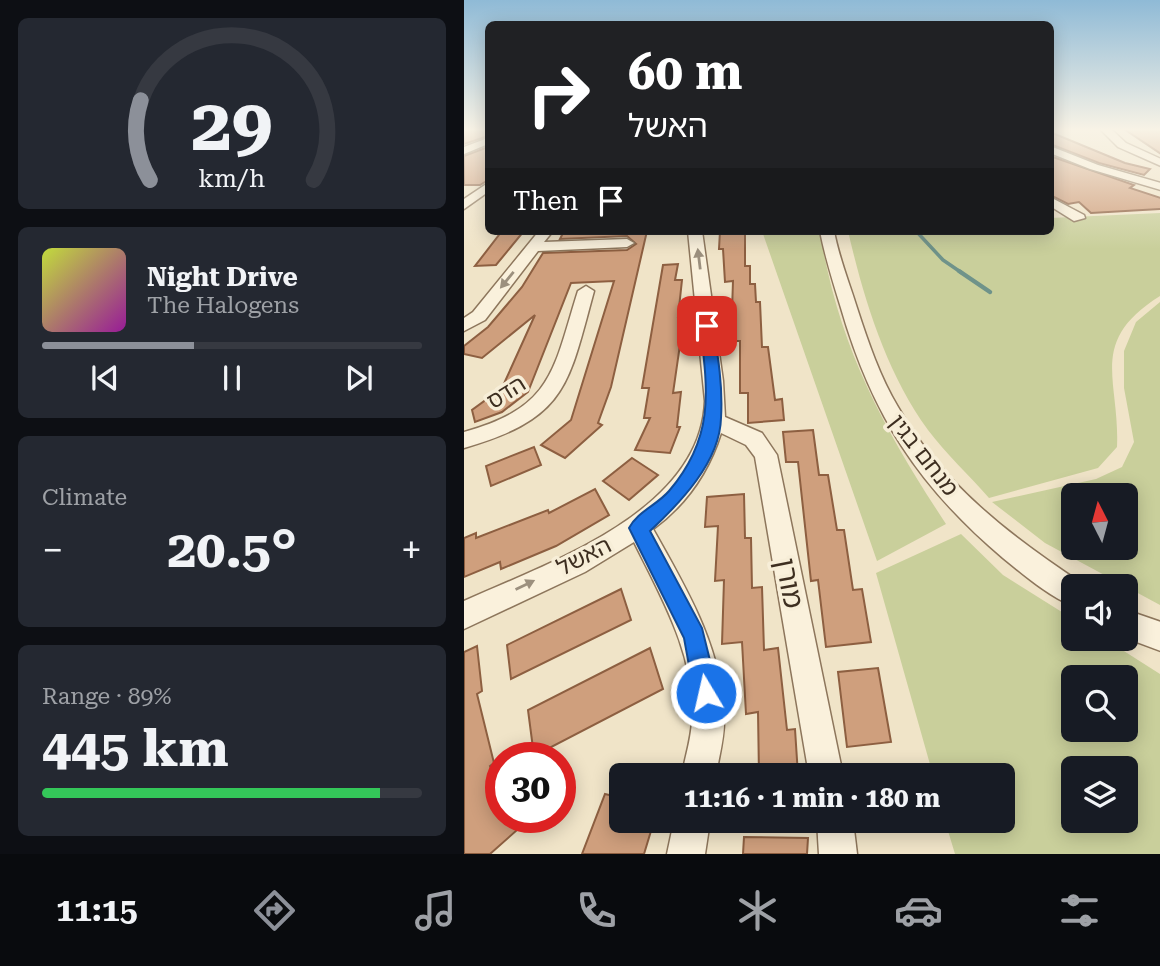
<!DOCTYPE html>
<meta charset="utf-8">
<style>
:root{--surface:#171b24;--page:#242831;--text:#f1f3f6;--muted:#9ea1a6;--line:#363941;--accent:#8c9099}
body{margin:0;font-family:"Roboto Serif","Noto Sans Hebrew",serif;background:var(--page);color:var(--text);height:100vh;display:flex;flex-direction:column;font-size:26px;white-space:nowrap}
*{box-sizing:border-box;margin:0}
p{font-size:23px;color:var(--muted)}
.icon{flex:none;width:38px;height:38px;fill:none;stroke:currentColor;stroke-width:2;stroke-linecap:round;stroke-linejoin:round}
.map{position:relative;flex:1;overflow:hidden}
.drawer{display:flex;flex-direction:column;gap:18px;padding:18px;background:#0d0f14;width:464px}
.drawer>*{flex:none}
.guide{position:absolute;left:21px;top:21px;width:569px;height:214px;border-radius:10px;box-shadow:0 4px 18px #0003;background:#202124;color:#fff;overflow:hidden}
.needle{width:46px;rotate:354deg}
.tools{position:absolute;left:597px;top:483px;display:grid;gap:14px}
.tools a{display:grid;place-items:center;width:77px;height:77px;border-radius:10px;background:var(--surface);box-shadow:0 4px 18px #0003;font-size:35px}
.speed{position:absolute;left:21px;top:742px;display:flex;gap:14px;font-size:35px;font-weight:700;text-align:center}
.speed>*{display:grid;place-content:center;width:91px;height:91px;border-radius:50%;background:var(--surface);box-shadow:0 4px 18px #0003;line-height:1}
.speed .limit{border:10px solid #d22;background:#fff;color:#111}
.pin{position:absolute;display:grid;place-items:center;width:60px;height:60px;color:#fff;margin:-30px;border-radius:14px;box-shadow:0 4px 10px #0006}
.me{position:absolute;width:77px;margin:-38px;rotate:351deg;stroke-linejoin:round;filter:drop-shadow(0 0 5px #0008)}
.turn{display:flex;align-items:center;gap:24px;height:147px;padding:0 28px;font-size:32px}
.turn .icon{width:91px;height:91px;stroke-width:2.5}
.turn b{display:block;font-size:49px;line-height:60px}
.then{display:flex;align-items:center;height:66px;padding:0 28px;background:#0003;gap:14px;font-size:26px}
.big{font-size:52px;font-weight:700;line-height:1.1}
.drawer .tile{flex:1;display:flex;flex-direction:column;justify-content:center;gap:10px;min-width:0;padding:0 24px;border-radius:10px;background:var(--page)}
.drawer .dial{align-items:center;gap:0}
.dial svg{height:182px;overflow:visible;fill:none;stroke:var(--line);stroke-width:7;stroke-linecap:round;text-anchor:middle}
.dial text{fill:var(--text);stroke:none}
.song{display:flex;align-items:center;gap:21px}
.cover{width:84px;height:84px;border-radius:10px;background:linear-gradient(135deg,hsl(70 70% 55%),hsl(300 70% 35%))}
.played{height:7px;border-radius:4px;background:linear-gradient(90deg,var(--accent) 40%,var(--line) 40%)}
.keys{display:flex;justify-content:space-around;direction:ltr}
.heat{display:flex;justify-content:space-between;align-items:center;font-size:38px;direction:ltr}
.charge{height:10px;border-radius:5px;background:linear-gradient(90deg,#34c759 89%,var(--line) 0)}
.trip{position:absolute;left:145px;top:763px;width:406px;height:70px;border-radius:10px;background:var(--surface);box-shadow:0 4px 18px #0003;font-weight:700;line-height:70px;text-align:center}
.tab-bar{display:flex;height:112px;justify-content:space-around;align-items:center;background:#090b0e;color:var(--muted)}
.tab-bar .icon{width:49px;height:49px}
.tab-bar .selected{color:var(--accent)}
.tab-bar b{font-size:32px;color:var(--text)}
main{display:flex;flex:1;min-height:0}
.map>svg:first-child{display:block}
</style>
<main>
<section class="drawer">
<div class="tile dial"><svg viewBox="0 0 100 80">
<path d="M14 69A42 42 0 1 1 86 69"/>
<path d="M14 69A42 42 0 0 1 10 34" stroke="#8c9099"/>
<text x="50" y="56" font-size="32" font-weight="700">29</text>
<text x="50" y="72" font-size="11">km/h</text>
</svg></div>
<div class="tile">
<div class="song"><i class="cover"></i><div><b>Night Drive</b><p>The Halogens</p></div></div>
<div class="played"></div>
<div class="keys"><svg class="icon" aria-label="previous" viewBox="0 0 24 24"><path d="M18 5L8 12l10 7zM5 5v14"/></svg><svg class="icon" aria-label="pause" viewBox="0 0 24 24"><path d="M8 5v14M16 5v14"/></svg><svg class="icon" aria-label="next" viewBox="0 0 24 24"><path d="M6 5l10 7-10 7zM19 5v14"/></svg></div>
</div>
<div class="tile"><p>Climate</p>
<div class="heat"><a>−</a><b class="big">20.5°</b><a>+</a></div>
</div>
<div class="tile"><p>Range · 89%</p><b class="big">445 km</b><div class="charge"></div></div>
</section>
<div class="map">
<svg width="697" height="854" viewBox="0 0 697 854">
<rect width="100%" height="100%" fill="#f0e4c8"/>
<g fill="#c9cf9b" fill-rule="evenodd">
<path d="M696,213V296C623,342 656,379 653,447L634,468L525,498C505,475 482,454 464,430C422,372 400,300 384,231H586V218Z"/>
<path d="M298,231H356C374,346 419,428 482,524L413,561Z"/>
<path d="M696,302V301V605L581,543L528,502L632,479L658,467L670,442L660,388V351L672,322ZM662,495V548H609V495Z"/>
<path d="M497,534L539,575L609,619V639H641L696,674V854H491L481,821H539V775H469L412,573ZM662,677V730H609V677ZM662,768V821H609V768Z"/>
</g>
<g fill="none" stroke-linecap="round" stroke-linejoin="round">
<polyline stroke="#6f938a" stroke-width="3.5" points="452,231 479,260 498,273"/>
<polyline stroke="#6f938a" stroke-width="4.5" points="495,271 526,292"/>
</g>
<g fill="#cf9f7d" stroke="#8d5f41" stroke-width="2">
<polygon points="0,129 24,129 24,136 0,144"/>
<polygon points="660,129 697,129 697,154"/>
<polygon points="586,132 661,163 686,169 680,175 635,163 586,144"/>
<polygon points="24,147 24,180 16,185 0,185 0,156"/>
<polygon points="586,156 670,185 666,188 697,198 697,209 627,213 615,202 604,204 586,195"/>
<polygon points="38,231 60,231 32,265 11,266"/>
<polygon points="100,231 183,231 147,387 134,423 138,425 101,458 77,445 107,420 150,281 107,283 64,392 38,412 11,422 8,410 38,388 71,315 18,358 0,354 0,346 24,327 58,287 79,253 163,250 172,244 163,236 96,239"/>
<polygon points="256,231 281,231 281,266 286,266 286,284 291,284 292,302 296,302 298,347 304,347 311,400 318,399 320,420 284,423 284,393 276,393 276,341 267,341 269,281 261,282 259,249 255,249"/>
<polygon points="214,264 211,280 218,280 214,317 220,317 209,393 217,392 213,427 216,427 206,453 171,450 186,418 180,418 185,388 178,388 199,265"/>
<polygon points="349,430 355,475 364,475 373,530 380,530 389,590 398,589 407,642 362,647 354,580 347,581 334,462 322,462 319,432"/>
<polygon points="70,447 77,465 27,486 22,466"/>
<polygon points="168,458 194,475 165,500 139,481"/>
<polygon points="131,489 145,515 92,546 37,569 36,562 0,577 0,538 12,533 12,538 84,510 85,513"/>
<polygon points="280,494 281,538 287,538 288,588 298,587 300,650 314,648 323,730 331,729 334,775 295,775 294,712 282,714 278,642 258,644 260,580 251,581 254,526 241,527 243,497"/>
<polygon points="157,589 167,620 47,679 43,645"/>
<polygon points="13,646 18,691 13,694 30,763 26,766 37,791 37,817 48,817 53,830 26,854 0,854 0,652"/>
<polygon points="186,648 199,689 70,756 64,710"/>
<polygon points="414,668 427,742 383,747 374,672"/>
<polygon points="141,794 158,798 158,821 190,821 180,854 118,854"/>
<polygon points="280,837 344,838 343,854 279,854"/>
</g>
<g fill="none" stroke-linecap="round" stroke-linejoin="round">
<defs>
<g id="minor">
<polygon points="636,129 647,129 662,143 697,159 697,166 654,147"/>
<polygon points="24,138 24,144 0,154 0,147"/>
<polygon points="586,146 634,165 697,183 697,190 626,169 586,153"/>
<polygon points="24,183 24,192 0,209 0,199"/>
<polygon points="586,197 620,215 621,218 610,221 586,206"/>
<polygon points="75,231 89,231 80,242 163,239 170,243 163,247 74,251 21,320 0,331 0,318 9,312"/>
<path d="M224,231H238L259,381L261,417L298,433L313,455L379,775H345L291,457L282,445L257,433C245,471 222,505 189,529C222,588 258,647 260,717C261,736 255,756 252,775H218C221,757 227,740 228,721C232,656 198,599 170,542L121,572L0,629V601C84,563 237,512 241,401Z"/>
<path d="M356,231H370C375,258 385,282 393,308C404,342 416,377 434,407C477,483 547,537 619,584L620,586H609V606C584,596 560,575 539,558C454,486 408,415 377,308C369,282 361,257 356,231Z"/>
<path d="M122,286L130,291C104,386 103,418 0,448V432C90,407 89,370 114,291Z"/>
<polygon points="662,610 697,622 697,651 662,638"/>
<polygon points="210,821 246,821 241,854 203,854"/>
<polygon points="353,821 389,821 393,854 355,854"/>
</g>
</defs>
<use href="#minor" stroke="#8d765c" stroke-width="3"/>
<use href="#minor" fill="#faf1dc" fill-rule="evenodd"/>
</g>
<defs><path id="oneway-solid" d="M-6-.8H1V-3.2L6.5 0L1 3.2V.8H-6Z" transform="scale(1.75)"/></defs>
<g fill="#9c907e">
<use href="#oneway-solid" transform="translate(235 259) rotate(-97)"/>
<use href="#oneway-solid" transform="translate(43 280) rotate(129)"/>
<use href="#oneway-solid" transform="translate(61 585) rotate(-26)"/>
</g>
<linearGradient id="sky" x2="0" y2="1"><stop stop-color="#8fbad6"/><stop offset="0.52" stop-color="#f8f3e6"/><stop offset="1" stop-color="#f8f3e6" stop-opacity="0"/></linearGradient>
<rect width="697" height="249" fill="url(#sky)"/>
<path fill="#1a73e8" stroke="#114b97" stroke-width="2" d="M243,322L249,326C254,356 259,387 257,418C256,462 216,503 186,531L238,628L254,693L250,702L242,705L234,702L230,693L220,638L165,528C173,512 193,505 205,491C251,437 244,391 236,326Z"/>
<g text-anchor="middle" stroke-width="7" stroke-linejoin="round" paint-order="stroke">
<g font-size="23" fill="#3d2e20" stroke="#f7eed8">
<text transform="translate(42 392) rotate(-32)" y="8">הדס</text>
<text transform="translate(460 455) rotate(52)" y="8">מנחם בגין</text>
<text transform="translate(120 556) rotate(-27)" y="8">האשל</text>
</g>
<g font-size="28" fill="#3d2e20" stroke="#f7eed8">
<text transform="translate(326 583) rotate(79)" y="10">מורן</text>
</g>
</g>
</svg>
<div class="tools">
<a><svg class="needle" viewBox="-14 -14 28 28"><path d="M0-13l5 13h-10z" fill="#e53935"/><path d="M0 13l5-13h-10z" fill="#9ea1a6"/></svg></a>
<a><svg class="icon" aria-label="sound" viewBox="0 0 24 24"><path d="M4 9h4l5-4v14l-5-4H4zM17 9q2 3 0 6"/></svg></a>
<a><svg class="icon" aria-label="search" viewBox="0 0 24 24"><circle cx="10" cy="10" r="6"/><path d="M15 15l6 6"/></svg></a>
<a><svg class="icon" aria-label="layers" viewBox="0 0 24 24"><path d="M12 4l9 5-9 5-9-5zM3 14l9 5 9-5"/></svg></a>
</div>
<div class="speed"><div class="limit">30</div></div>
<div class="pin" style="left:243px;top:326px;background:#d93025"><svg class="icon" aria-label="arrive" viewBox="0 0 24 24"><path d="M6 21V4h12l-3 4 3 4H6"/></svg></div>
<svg class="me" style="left:242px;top:693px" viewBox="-20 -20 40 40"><circle r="17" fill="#1a73e8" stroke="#fff" stroke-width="3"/><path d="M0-11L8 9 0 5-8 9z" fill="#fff"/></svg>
<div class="trip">11:16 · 1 min · 180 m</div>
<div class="guide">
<div class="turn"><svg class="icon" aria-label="right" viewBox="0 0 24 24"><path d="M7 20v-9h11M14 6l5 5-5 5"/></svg><div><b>60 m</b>האשל</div></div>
<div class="then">Then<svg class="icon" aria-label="arrive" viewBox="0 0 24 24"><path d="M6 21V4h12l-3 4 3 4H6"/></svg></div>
</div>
</div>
</main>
<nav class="tab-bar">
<b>11:15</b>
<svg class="icon selected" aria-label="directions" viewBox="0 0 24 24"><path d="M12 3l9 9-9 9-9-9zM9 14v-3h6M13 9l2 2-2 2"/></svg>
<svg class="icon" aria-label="music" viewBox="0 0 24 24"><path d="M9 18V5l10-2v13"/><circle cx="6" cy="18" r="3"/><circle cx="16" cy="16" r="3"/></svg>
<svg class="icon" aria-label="phone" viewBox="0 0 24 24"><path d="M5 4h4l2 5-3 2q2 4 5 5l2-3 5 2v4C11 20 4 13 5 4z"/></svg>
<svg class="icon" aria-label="climate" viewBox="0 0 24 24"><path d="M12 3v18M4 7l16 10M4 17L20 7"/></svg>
<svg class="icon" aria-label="car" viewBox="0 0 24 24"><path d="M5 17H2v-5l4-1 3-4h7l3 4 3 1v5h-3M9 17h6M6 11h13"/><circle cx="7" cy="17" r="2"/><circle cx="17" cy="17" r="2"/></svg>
<svg class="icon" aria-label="filters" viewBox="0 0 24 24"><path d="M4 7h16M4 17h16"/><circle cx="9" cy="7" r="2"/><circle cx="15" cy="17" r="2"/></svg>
</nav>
